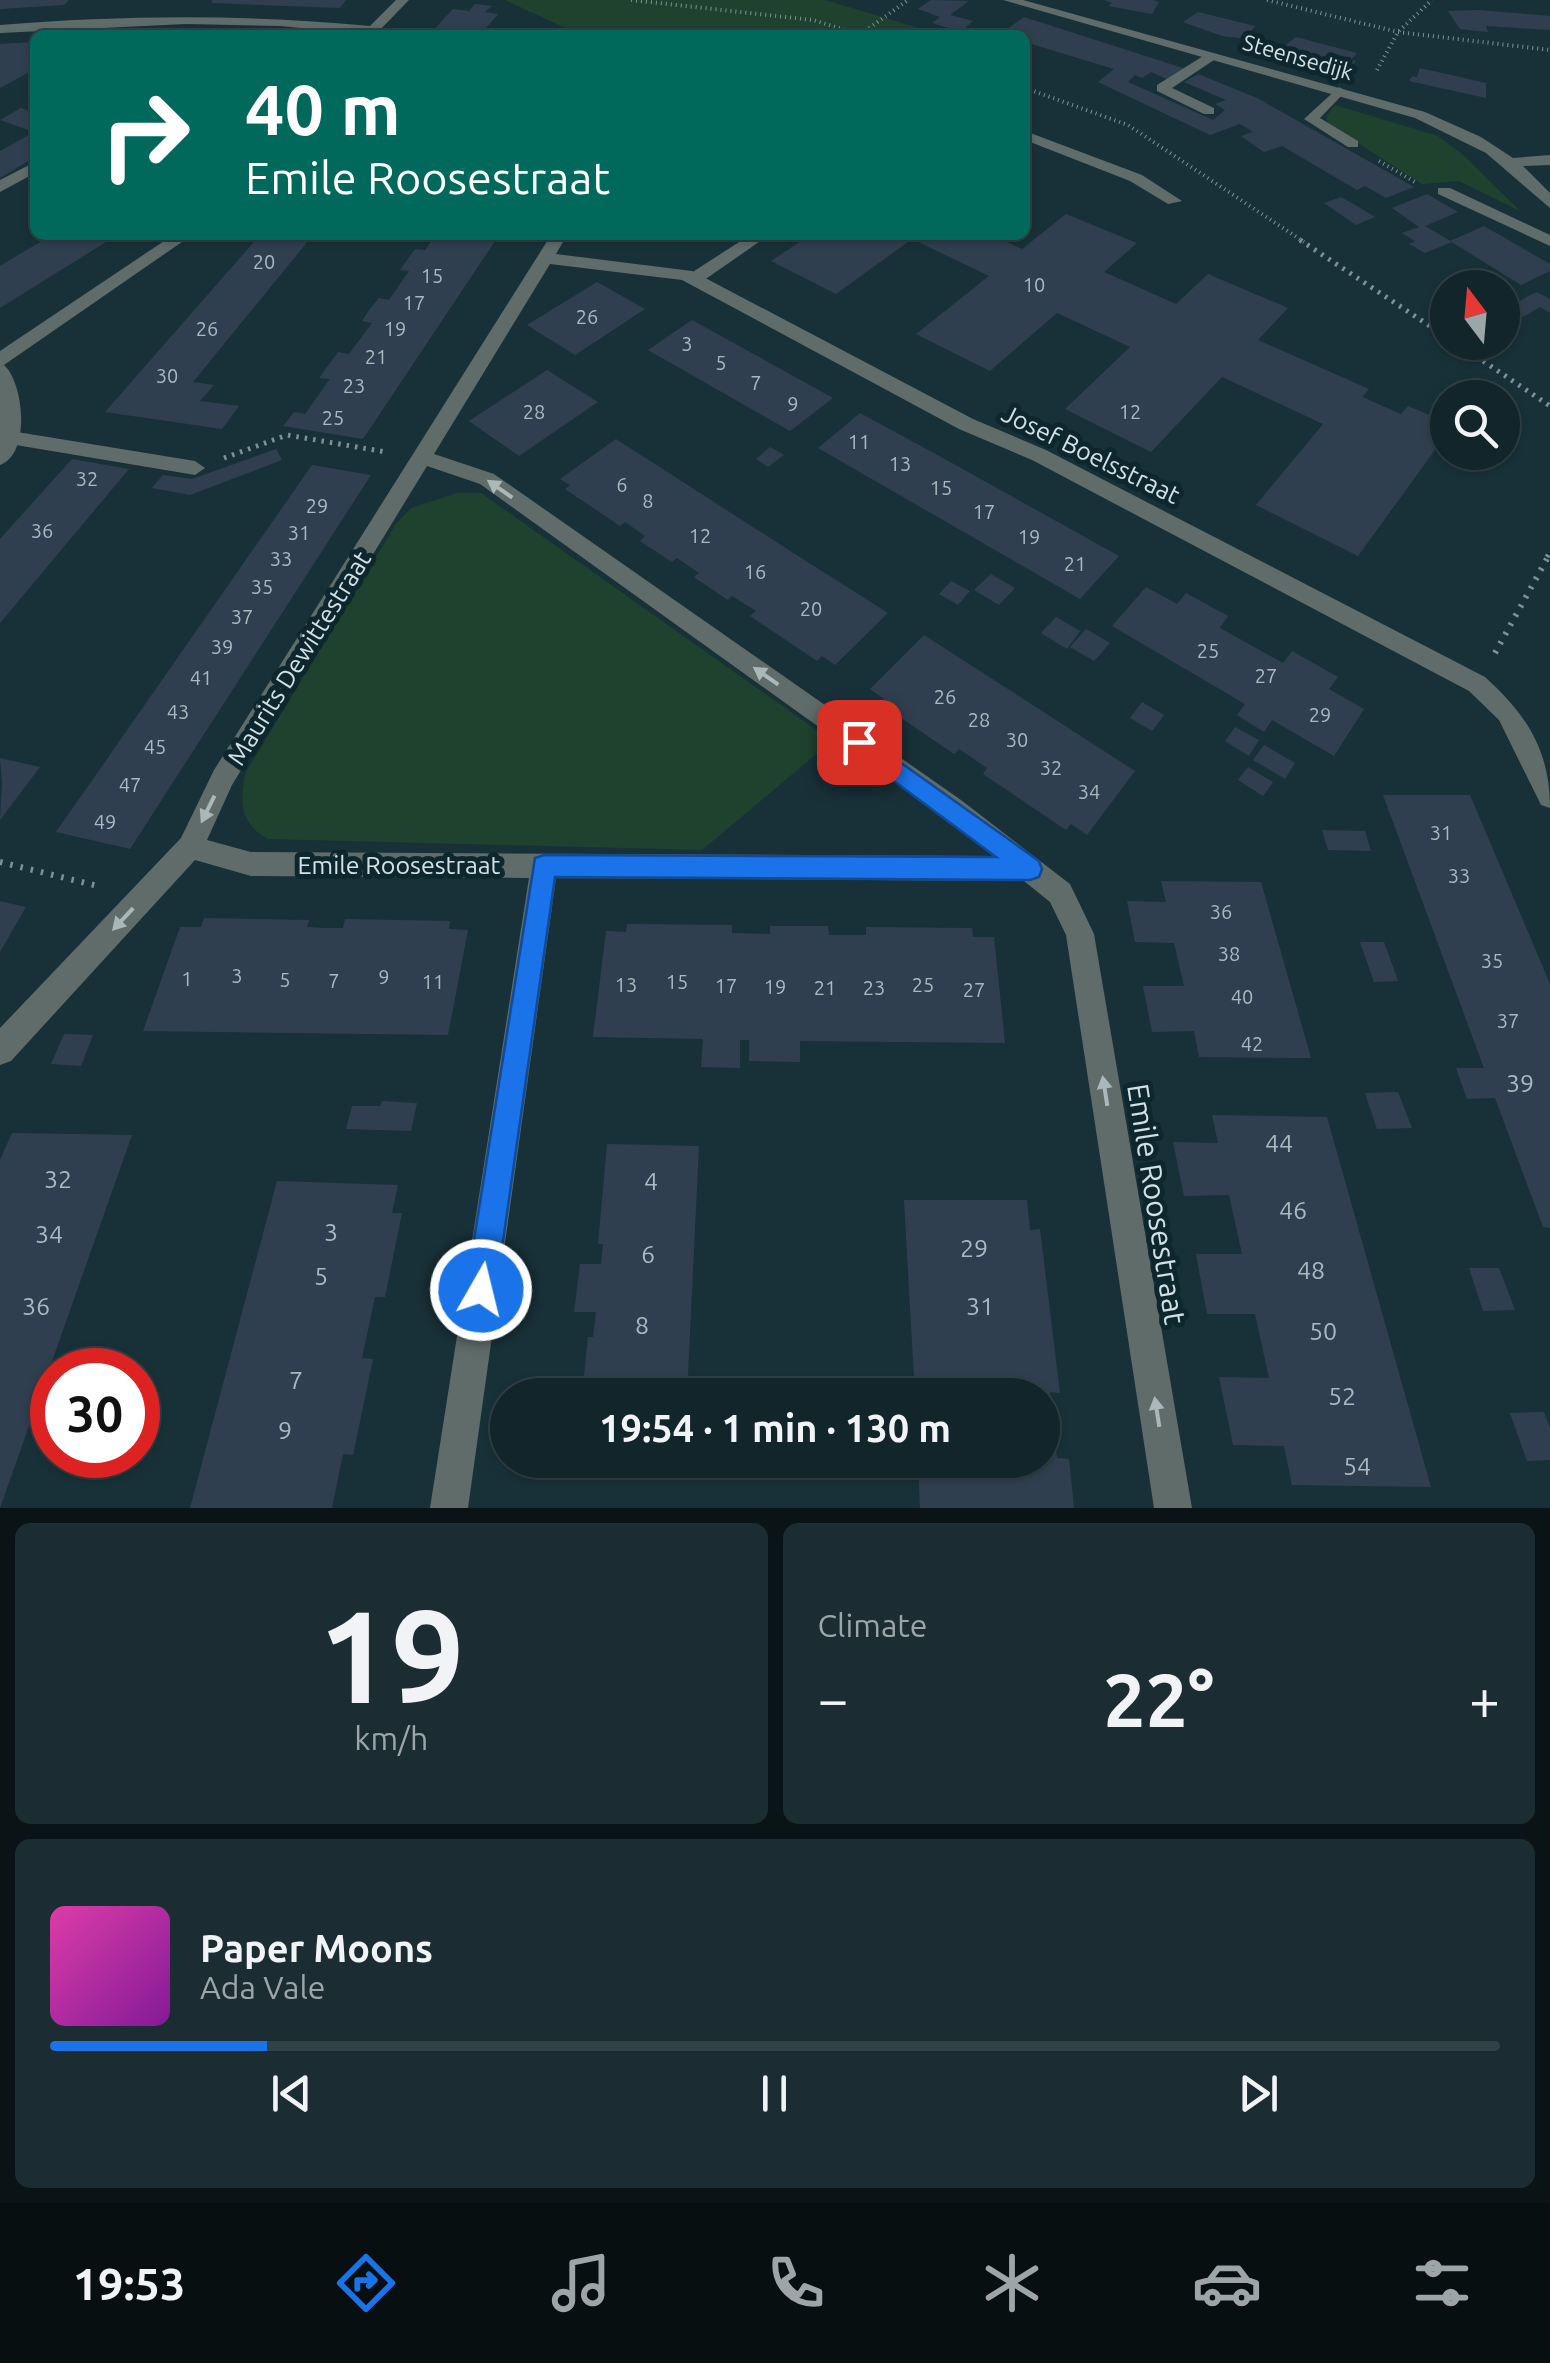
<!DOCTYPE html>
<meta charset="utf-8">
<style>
:root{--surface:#12252a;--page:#1b2d32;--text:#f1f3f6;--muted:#9ca5a8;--line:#314247;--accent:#1a73e8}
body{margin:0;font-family:Ubuntu,sans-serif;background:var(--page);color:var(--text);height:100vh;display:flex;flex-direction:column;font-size:38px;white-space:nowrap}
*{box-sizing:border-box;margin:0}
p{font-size:32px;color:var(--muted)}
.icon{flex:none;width:55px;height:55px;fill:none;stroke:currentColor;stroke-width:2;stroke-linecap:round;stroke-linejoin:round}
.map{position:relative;height:1508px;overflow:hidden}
.side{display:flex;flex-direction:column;gap:15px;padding:15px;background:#0a1417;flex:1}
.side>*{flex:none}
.guide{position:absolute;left:30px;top:30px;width:1000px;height:210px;border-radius:15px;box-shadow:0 2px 8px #0004,0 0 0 2px var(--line);background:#00695c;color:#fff;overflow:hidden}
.needle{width:65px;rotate:344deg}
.fabs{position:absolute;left:1430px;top:270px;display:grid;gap:20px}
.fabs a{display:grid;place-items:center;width:90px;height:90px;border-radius:50%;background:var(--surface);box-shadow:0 2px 8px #0004,0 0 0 2px var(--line);font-size:50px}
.speed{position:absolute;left:30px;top:1348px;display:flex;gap:20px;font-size:50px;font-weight:700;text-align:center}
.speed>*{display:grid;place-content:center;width:130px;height:130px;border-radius:50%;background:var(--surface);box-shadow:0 2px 8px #0004,0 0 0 2px var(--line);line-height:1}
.speed .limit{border:15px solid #d22;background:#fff;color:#111}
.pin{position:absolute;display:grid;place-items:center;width:85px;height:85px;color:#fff;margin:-42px;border-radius:20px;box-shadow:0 5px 15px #0006}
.me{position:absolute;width:110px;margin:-55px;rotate:8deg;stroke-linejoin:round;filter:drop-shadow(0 0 8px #0008)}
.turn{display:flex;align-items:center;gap:35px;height:210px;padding:0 50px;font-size:45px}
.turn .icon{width:130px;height:130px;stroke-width:2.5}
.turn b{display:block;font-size:70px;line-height:85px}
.big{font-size:75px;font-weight:600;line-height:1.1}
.side .widget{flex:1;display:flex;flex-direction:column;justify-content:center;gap:15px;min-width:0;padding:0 35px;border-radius:15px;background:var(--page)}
.side .dial{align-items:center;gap:0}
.dial b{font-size:130px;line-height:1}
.song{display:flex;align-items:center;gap:30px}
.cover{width:120px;height:120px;border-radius:15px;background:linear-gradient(135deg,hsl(320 70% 55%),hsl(290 70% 35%))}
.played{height:10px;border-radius:5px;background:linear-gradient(90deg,var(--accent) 15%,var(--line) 15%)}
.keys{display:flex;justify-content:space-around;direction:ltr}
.heat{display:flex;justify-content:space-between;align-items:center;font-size:55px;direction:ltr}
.side .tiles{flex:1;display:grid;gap:15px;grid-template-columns:1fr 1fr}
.widget:last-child{grid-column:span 2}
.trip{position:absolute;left:490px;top:1378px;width:570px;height:100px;border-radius:50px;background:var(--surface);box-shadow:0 2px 8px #0004,0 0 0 2px var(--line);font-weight:600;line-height:100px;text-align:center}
.menu{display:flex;height:160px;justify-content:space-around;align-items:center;background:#070f11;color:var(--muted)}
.menu .icon{width:70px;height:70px}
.menu .active{color:var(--accent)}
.menu b{font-size:45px;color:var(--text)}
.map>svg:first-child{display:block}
</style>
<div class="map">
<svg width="1550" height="1508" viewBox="0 0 1550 1508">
<rect width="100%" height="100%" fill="#183138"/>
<g fill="#1f422e">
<polygon points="505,0 825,0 943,35 581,35"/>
<polygon points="1335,105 1438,136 1462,154 1520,211 1459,181 1422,184 1328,124 1326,117"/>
<path d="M457,493H481L832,741L702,850L268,839C240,824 239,801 246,772L396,524L411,508Z"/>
</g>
<g fill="#303f4f">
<polygon points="0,0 69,0 64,5 0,9"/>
<polygon points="212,0 346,0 340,8 212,3"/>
<polygon points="931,0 969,1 950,15 973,21 961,32 932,23 940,17 918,9"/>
<polygon points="1104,0 1152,0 1159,2 1152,14 1108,6 1112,3"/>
<polygon points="475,4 492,6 485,12 498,14 480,35 429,35 453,9 469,11"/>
<polygon points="1478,10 1550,16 1550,30 1486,26 1488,32 1460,29 1448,11"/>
<polygon points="1198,12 1255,26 1250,33 1253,34 1248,39 1222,36 1183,22"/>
<polygon points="1024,17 1186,69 1169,80 1151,72 1142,78 1135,75 1128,82 1213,120 1225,110 1215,104 1226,100 1184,82 1198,74 1257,98 1414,187 1386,198 1365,186 1357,190 1282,146 1264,152 1241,136 1253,132 1240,124 1210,135 1098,82 1114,69 1025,42 1025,35 999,35"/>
<polygon points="1296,37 1357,53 1351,60 1356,61 1352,66 1324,63 1282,48"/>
<polygon points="35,42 35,69 0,88 0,44"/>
<polygon points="1420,68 1486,83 1486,98 1409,81 1412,76 1417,77"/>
<polygon points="21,108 35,113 35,157 0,178 0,151 34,132 0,120"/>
<polygon points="1427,194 1458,212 1425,226 1452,242 1425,253 1409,244 1415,241 1402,233 1419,227 1392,208"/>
<polygon points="1341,197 1357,206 1375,217 1356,225 1324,203"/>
<polygon points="1066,214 1137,243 1104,272 1176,304 1208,274 1288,308 1258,340 1369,389 1362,397 1401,414 1408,406 1448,423 1448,432 1358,556 1256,505 1323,424 1222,377 1151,452 1065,409 1130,347 1057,313 990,371 916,334 989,276 912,239 836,294 771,261 810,235 991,235 1022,249"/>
<polygon points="1484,226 1550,264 1550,271 1521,285 1450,241"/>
<polygon points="52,235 88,235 106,242 0,308 0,266"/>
<polygon points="260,235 313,235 193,382 214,385 200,401 239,406 222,429 105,412"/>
<polygon points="436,235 499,235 363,439 283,426 294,412 305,414 330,379 319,378 338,352 349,354 372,323 362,321 370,309 379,298 389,300 409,271 400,270 415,249 425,250"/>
<polygon points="597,282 645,309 575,355 527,325"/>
<polygon points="1536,292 1550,299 1550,313 1540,307 1523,317 1507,308"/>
<polygon points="692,320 795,377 833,398 790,431 648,350"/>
<polygon points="547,370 598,402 519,456 469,421"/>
<polygon points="860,413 941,457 1119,556 1080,599 818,448"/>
<polygon points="616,439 798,556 888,613 835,665 822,656 817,661 750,616 756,611 732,596 728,600 694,577 699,573 677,558 672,562 640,541 645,536 625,522 620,526 565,489 570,485 560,479"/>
<polygon points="770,447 784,455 768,467 756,459"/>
<polygon points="276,449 282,460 190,495 152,488 163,475 192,479"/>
<polygon points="72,459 129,469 0,623 0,539"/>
<polygon points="312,465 371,475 130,849 56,832"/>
<polygon points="991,574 1015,588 999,605 974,590"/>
<polygon points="951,581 970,591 958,605 939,594"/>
<polygon points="1146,587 1177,604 1186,593 1228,616 1220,628 1283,663 1292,651 1338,677 1329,689 1364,709 1334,756 1272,720 1264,732 1237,715 1245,704 1112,626"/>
<polygon points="1056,617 1080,631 1067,649 1041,633"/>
<polygon points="1086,629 1110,643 1094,661 1070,647"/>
<polygon points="924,635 1135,771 1087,835 1071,824 1066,830 983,774 987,768 959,749 954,754 879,703 884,699 870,689"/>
<polygon points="1142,702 1164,715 1152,731 1130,718"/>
<polygon points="1235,727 1259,740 1249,756 1225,741"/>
<polygon points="1264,745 1295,763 1285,779 1253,760"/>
<polygon points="0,758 40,767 0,820 2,783"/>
<polygon points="1248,767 1273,782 1263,796 1238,780"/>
<polygon points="1383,795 1470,795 1550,984 1550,1228 1543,1227 1495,1098 1467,1099 1456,1068 1484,1068"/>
<polygon points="1322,830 1365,831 1371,851 1328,850"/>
<polygon points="1161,881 1261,882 1311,1058 1199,1057 1194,1031 1152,1032 1143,986 1184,986 1174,943 1135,942 1127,901 1166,902"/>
<polygon points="0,901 26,907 0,952"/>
<polygon points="204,918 309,920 307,927 324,928 343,928 345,919 450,921 449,929 468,930 448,1035 143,1031 180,927 201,927"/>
<polygon points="627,924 732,925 732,933 770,934 770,926 828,926 829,935 866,935 866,927 972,928 973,937 994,937 1005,1043 800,1041 800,1062 749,1061 749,1040 740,1040 740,1068 701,1067 703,1039 593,1037 606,931 626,932"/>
<polygon points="1360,942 1384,942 1398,981 1374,982"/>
<polygon points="64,1034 93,1035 81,1066 51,1064"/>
<polygon points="1398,1092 1412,1128 1377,1129 1365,1093"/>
<polygon points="382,1101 417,1103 411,1131 346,1129 352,1106 380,1106"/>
<polygon points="1212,1115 1327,1117 1431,1487 1292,1485 1284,1446 1233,1445 1219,1377 1269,1378 1255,1314 1207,1314 1196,1254 1242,1254 1229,1195 1184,1196 1173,1142 1218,1143"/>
<polygon points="12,1133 132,1135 0,1508 0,1160"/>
<polygon points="607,1144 699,1146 687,1395 582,1395 588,1337 593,1337 596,1312 574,1312 580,1264 601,1264 603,1244 598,1244"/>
<polygon points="277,1181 398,1185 392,1213 402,1213 385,1297 375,1297 362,1358 373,1359 353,1455 343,1454 332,1508 190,1508"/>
<polygon points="904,1200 1027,1200 1030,1230 1040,1229 1060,1393 1050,1392 1057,1458 1069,1459 1074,1508 920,1508 918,1460 1042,1460 1042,1395 915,1395"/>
<polygon points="1469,1268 1499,1268 1515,1310 1483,1311"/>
<polygon points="1544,1412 1550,1428 1550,1460 1527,1461 1510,1413"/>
</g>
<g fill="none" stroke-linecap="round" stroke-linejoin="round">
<g stroke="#7e9196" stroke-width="4" stroke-dasharray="1 4" stroke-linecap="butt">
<polyline points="631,0 813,20 861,35"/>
<polyline points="1267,0 1398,32 1550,50"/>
<polyline points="861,34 908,0"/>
<polyline points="1377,70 1398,32 1432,0"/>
<polyline points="1025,88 1128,125 1304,242"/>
<polyline points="1379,161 1415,182"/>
</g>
<g stroke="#7e9196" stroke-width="5" stroke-dasharray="2.5 6" stroke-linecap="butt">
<polyline points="1300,240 1448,338"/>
<polyline points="1455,342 1550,406"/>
<polyline points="224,458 287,435 386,452"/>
<polyline points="1547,557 1550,552"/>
</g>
<g stroke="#7e9196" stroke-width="6" stroke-dasharray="2.5 8" stroke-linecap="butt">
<polyline points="1495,653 1549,555"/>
<polyline points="0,862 98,886"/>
</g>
<g fill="#5f6c6a" fill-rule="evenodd">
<polygon points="1208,53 1220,56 1172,88 1214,108 1214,114 1204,114 1157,91 1157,85"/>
<polygon points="1339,87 1346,91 1320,118 1358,141 1358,147 1348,147 1304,119"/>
<polygon points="1025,131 1142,175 1182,201 1168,204 1130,181 1025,140"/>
<polygon points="35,162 35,173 0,192 0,180"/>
<polygon points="1438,188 1450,188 1550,235 1550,246 1438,194"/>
<polygon points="750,235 769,235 700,283 688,283 688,275"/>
<polygon points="11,431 195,461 205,468 195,475 4,443 1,438"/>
</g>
<g fill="#5f6c6a" fill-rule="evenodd">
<path d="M396,0H409L375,35L280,26L186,24L0,33V25C124,15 246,14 370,26Z"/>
<polygon points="1003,0 1023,0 1425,112 1481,137 1513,158 1550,155 1550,165 1523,166 1550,193 1550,208 1486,153 1415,118"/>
<path d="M173,235H192L4,365C24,383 31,454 0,465V351Z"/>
<path d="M551,235H567L556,254L692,271L973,419L1046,450L1485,677C1527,715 1550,751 1550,808L1541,805L1499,720L1469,691L1032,460L959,429L682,280L550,264L434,454L494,474L961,800L1070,884L1094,934L1192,1508H1154L1066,935L1050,902L1024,881L556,878L468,1508H430L529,878L251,876L195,860L11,1061L0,1065V1028L181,838L214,770ZM427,466L480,484L943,816L993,856L251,852L207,840L232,785Z"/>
</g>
</g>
<defs><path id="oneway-solid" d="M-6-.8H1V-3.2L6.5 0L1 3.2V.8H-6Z" transform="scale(2.5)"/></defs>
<g fill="#aab8ba">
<use href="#oneway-solid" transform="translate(500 489) rotate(-145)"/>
<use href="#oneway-solid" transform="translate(766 676) rotate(-145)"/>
<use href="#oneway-solid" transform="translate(208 809) rotate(116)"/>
<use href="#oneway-solid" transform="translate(123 919) rotate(133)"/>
<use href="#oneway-solid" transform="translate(1105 1091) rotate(-99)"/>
<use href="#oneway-solid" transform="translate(1157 1412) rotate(-99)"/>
</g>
<polygon fill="#1a73e8" stroke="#114b97" stroke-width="2.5" points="859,733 1039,861 1042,869 1039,877 1030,880 555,877 496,1290 492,1301 481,1305 470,1301 466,1290 535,858 544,855 996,857 851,749 847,742 851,735"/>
<g text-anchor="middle" stroke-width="10" stroke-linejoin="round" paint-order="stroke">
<g font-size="20" fill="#aab8c0">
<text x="264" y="269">20</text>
<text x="432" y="283">15</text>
<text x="1034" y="292">10</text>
<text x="414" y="310">17</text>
<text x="587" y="324">26</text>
<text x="207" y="336">26</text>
<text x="395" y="336">19</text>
<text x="687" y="351">3</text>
<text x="376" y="364">21</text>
<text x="721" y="370">5</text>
<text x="167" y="383">30</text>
<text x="756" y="390">7</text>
<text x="354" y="393">23</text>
<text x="793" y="411">9</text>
<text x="534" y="419">28</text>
<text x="1130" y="419">12</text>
<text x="333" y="425">25</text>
<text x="859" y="449">11</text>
<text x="900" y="471">13</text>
<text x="87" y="486">32</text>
<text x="622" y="492">6</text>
<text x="941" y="495">15</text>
<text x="648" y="508">8</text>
<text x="317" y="513">29</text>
<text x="984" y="519">17</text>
<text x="42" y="538">36</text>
<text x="299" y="540">31</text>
<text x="700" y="543">12</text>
<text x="1029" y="544">19</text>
<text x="281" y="566">33</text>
<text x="1075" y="571">21</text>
<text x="755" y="579">16</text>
<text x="262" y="594">35</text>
<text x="811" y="616">20</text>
<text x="242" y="624">37</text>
<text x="222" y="654">39</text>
<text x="1208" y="658">25</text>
<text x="1266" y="683">27</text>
<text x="201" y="685">41</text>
<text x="945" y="704">26</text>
<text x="178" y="719">43</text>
<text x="1320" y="722">29</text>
<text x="979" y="727">28</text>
<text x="1017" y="747">30</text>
<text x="155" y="754">45</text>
<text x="1051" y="775">32</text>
<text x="130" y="792">47</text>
<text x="1089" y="799">34</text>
<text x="105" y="829">49</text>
<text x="1441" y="840">31</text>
<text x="1459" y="883">33</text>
<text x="1221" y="919">36</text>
<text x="1229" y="961">38</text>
<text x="1492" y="968">35</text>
<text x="237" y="983">3</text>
<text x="384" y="984">9</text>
<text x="187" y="986">1</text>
<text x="285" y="987">5</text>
<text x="334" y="988">7</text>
<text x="433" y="989">11</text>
<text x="677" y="989">15</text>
<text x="626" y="992">13</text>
<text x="923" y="992">25</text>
<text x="726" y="993">17</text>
<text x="775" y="994">19</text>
<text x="825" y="995">21</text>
<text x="874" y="995">23</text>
<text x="974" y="997">27</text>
<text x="1242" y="1004">40</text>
<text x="1508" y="1028">37</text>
<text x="1252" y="1051">42</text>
</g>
<g font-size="22" fill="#d2e1e5" stroke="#0e272e">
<text transform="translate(1298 57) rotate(16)" y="8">Steensedijk</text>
</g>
<g font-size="25" fill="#d2e1e5" stroke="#0e272e">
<text transform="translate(1091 454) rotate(26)" y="9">Josef Boelsstraat</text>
<text transform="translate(299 658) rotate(-58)" y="9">Maurits Dewittestraat</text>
<text x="399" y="874">Emile Roosestraat</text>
</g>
<g font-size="25" fill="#aab8c0">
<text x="1520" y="1092">39</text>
<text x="1279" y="1152">44</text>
<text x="58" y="1188">32</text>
<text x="651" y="1190">4</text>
<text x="1293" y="1219">46</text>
<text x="331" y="1241">3</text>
<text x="49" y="1243">34</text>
<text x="974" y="1257">29</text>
<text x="648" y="1263">6</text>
<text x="1311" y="1279">48</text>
<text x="321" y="1285">5</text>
<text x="36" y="1315">36</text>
<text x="980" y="1315">31</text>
<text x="642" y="1334">8</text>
<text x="1323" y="1340">50</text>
<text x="296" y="1389">7</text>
<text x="1342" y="1405">52</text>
<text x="285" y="1439">9</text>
<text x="1357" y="1475">54</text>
</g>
<g font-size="30" fill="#d2e1e5" stroke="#0e272e">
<text transform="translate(1156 1204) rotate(81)" y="10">Emile Roosestraat</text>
</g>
</g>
</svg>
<div class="fabs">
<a><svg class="needle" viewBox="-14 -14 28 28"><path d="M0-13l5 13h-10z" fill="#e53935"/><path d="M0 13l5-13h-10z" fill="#9ca5a8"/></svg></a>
<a><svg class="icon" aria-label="search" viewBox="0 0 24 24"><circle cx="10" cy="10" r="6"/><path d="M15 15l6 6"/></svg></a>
</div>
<div class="speed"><div class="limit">30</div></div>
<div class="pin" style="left:859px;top:742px;background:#d93025"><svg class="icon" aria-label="arrive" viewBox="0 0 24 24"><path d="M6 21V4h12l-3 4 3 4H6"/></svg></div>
<svg class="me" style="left:481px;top:1290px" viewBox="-20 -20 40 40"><circle r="17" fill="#1a73e8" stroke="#fff" stroke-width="3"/><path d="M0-11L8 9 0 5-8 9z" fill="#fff"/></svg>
<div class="trip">19:54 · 1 min · 130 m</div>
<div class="guide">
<div class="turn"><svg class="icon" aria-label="right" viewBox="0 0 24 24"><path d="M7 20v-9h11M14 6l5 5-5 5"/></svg><div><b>40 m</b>Emile Roosestraat</div></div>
</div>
</div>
<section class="side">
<div class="tiles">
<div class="widget dial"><b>19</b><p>km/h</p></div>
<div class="widget"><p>Climate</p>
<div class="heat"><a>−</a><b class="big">22°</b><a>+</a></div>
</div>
<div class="widget">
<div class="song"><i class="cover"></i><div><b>Paper Moons</b><p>Ada Vale</p></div></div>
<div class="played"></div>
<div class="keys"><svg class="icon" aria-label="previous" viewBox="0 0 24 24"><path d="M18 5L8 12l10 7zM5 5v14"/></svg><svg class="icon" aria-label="pause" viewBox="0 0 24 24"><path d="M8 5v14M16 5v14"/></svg><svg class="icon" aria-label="next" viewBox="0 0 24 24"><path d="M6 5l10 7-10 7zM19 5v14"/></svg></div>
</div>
</div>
</section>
<nav class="menu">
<b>19:53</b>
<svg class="icon active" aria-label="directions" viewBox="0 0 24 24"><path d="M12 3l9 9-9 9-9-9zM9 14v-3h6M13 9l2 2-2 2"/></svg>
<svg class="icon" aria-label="music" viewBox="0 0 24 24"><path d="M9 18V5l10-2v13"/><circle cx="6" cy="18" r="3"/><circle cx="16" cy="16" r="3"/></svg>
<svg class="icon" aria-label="phone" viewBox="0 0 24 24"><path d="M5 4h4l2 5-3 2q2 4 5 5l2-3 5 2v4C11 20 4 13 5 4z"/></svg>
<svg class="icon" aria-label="climate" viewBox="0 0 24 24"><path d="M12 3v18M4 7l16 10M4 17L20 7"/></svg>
<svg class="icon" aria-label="car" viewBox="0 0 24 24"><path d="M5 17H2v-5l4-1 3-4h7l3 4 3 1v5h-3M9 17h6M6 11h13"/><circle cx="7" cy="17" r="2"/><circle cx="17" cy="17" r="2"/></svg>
<svg class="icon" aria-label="filters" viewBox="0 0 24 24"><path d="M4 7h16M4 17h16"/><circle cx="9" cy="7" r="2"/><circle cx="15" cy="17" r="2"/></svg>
</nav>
